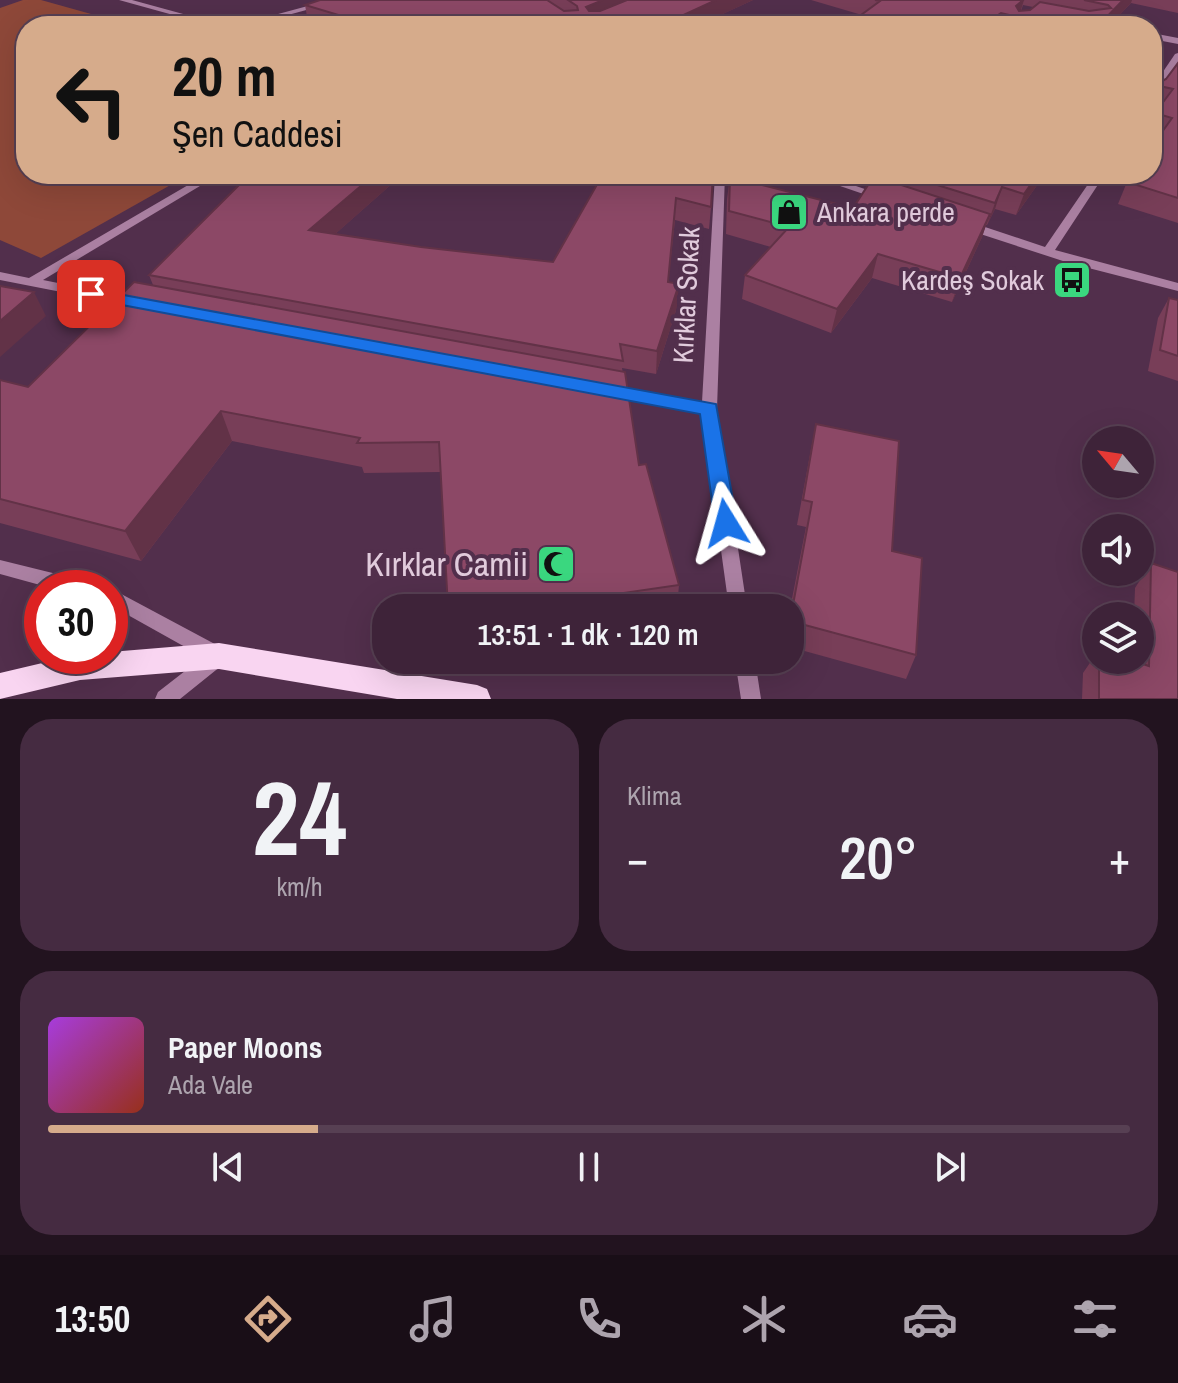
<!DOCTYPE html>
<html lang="tr">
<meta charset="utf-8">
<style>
:root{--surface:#3e2339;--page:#452b41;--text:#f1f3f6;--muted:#ada4ae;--line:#574053;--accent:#d6ab8b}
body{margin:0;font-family:"Archivo Narrow",sans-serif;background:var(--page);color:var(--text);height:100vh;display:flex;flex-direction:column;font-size:30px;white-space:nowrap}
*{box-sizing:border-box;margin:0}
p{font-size:26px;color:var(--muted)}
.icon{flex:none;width:44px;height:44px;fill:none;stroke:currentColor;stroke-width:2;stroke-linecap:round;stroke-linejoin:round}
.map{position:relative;height:699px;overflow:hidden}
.drawer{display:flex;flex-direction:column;gap:20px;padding:20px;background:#22131f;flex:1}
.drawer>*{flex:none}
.banner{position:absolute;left:16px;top:16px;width:1146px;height:168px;border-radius:32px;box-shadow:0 8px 32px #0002,0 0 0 2px var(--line);background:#d6ab8b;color:#111;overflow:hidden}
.needle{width:52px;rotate:299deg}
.buttons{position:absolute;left:1082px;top:426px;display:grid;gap:16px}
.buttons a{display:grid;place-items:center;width:72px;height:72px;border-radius:50%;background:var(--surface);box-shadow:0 8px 32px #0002,0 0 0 2px var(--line);font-size:40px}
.speed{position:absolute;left:24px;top:570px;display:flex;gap:16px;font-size:40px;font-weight:700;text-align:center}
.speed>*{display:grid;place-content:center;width:104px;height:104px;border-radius:50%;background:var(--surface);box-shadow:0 8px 32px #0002,0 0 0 2px var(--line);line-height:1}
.speed .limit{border:12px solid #d22;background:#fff;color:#111}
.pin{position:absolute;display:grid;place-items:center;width:68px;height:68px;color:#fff;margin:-34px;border-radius:16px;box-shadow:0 4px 12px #0006}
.me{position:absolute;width:88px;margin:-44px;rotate:352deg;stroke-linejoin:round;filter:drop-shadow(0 0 6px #0008)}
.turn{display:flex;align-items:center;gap:28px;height:168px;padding:0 24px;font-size:36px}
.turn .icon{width:104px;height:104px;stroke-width:2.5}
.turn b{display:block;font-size:56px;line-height:68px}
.big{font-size:60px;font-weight:600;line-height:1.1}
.drawer .widget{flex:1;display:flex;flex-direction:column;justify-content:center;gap:12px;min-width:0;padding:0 28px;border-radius:32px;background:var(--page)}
.drawer .dial{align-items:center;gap:0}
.dial b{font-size:104px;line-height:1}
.song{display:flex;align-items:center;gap:24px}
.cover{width:96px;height:96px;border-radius:12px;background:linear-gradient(135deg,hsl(280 70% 55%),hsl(10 70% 35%))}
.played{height:8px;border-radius:4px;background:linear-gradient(90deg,var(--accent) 25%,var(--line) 25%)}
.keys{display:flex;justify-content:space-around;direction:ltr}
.heat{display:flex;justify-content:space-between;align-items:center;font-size:44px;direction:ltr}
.drawer .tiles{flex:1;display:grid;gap:20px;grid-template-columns:1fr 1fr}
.widget:last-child{grid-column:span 2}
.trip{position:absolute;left:372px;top:594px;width:432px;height:80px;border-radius:32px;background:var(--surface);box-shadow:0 8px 32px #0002,0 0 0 2px var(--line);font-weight:600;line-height:80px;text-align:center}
.dock{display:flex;height:128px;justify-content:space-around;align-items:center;background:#190e17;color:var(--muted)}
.dock .icon{width:56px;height:56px}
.dock .on{color:var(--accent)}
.dock b{font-size:36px;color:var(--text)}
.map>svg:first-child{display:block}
</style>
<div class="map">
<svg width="1178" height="699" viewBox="0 0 1178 699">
<rect width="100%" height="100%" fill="#522f4c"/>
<polygon fill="#8e4839" points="23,0 41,0 134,26 26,26 26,174 190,174 41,258 0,240 0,8"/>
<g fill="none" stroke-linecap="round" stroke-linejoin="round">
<g fill="#ab80a2" fill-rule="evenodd">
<polygon points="119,0 132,0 227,26 213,26"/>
<polygon points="330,0 343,0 248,26 234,26"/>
<polygon points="1152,33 1178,38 1178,44 1152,39"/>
<polygon points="1178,53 1178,63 1155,97 1152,98 1152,88 1175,54"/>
<polygon points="207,174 220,174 43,280 138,299 140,302 138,305 133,306 0,280 0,272 29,278"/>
<polygon points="715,174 725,174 717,409 747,608 729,608 702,413 610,395 603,390 610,385 702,402"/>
<polygon points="805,174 821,174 888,197 886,199 878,199"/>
<polygon points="1095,174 1105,174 1055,250 1178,283 1178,291 1069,263 962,228 960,225 962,222 970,222 1045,247"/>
<polygon points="0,560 81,580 87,583 90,588 51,588 0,574"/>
<polygon points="110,588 226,650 229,656 226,662 180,699 155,699 158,692 203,657 110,605"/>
<polygon points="735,660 755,660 761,699 741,699"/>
</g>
<polygon fill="#f9d5f1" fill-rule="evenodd" points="219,643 477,685 487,689 491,699 397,699 219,669 80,680 0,699 0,673 72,656 110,656 110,652"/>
</g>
<g fill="#783e58" fill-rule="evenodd">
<polygon points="320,0 753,0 703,23 712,26 320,26 308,22 305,5"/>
<path d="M811,0H1178V13L1131,3L1109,26H846L862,15ZM1023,5L1033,7L1030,10L1021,11Z"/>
<polygon points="1178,63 1178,223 1118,204 1127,182 1159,137 1152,135 1152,121 1159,108 1152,106 1152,93 1155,85 1166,79"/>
<polygon points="239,174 403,174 335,234 421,247 553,262 603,174 711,207 709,229 675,220 668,283 677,307 656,374 622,368 639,465 679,585 677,608 448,608 441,472 364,473 362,467 232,441 141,561 0,523 0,380 28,387 153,285 149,275 244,180"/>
<polygon points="879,174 1045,174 1016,215 995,209 987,225 986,225 982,237 952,302 872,278 831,333 742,299 745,275 771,247 726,234 727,199 730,177 853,208 878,178"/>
<polygon points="1169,298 1178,300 1178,381 1148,371 1158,318"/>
<polygon points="816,424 892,551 916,655 906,679 790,647 790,609 806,527 797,525 811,449"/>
<polygon points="1151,563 1178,699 1082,699 1083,673 1096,654 1096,660 1140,660 1140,616 1134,616 1135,588"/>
</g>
<g fill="#623247">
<polygon points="603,0 646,0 586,25 586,7"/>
<polygon points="716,0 753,0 697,26 681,16"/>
<polygon points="1023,0 1024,0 1019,16 1016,6"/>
<polygon points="1123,0 1132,0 1131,3 1109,26 1098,26"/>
<polygon points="1001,13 997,26 981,26"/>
<polygon points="375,174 403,174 315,252 309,230"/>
<polygon points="1038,174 1045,174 1016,215 1024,194"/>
<polygon points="1002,187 995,209 987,225 995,203"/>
<polygon points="990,214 982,237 952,302 960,278"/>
<polygon points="878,254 872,278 831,333 837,309"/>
<polygon points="679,284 677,307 656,374 657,351"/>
<polygon points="34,292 46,316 0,357 0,321"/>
<polygon points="221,411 232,441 141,561 125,531"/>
</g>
<g fill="#8c4866" stroke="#623247" stroke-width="2">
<polygon points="320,0 547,0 564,11 578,10 577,6 568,0 603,0 586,7 589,11 600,11 627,0 716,0 681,16 712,26 375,26 305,5"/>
<polygon points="875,0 1023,0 1016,6 1019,11 1030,10 1040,2 1089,11 1111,8 1108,5 1084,0 1123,0 1098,26 1056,26 1001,13 981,26 846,26 880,1"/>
<polygon points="1178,63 1178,198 1127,182 1133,174 1152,174 1152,146 1172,118 1155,113 1173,89 1155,85 1166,79"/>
<polygon points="250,174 375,174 309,230 421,247 553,262 603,174 713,174 711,207 676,198 668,282 679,284 657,351 620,344 623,361 149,275"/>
<polygon points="902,174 1038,174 1024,194 1002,187 995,203"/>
<polygon points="874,176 990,214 960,278 878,254 837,309 745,275 789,227 729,211 730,177 853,208"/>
<polygon points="134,282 625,372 639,465 646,464 679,585 520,608 448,608 439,442 357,443 360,438 221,411 125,531 0,499 0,380 28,387"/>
<polygon points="0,286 34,292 0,321"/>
<polygon points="1169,298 1178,300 1178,356 1160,350"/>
<polygon points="816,424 899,441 892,551 922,558 916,655 790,621 812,502 803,500"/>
<polygon points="1151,563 1178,572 1178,699 1099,699 1099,660 1131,660 1149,666"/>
</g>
<polygon fill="#1a73e8" stroke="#114b97" stroke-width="2" points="91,289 716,404 737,523 733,529 726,531 718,529 715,523 700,414 85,298 83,294 85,291"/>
<defs>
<symbol id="shop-square" viewBox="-11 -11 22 22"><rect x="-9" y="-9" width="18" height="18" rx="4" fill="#3ad77f" stroke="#522f4c"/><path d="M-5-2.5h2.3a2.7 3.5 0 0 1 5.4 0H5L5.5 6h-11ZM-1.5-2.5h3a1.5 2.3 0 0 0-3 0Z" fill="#111"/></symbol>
<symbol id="bus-square" viewBox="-11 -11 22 22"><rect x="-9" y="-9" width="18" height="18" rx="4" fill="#3ad77f" stroke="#522f4c"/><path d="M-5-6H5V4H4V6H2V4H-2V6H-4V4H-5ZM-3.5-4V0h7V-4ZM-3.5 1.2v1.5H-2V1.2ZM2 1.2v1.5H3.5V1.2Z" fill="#111"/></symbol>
<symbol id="mosque-square" viewBox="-11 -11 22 22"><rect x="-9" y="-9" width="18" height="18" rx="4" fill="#3ad77f" stroke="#522f4c"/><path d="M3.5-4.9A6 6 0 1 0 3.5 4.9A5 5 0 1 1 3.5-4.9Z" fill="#111"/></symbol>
</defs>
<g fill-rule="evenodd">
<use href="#shop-square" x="767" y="190" width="44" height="44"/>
<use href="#bus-square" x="1050" y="258" width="44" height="44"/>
<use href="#mosque-square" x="534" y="542" width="44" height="44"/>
</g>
<g text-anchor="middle" stroke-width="8" stroke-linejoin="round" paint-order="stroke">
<g font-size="28" fill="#e1cbdc" stroke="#522f4c" text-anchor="start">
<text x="817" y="222">Ankara perde</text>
<text x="1044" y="290" text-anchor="end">Kardeş Sokak</text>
</g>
<g font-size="28" fill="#e1cbdc" stroke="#522f4c">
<text transform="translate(686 295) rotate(-87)" y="10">Kırklar Sokak</text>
</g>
<g font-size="34" fill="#e1cbdc" stroke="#522f4c" text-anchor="end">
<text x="528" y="576">Kırklar Camii</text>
</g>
</g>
</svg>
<div class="buttons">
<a><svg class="needle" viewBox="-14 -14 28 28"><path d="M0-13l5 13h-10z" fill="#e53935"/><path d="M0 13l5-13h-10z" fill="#ada4ae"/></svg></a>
<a><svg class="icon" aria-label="sound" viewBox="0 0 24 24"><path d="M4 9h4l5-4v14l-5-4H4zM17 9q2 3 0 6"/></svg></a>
<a><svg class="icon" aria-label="layers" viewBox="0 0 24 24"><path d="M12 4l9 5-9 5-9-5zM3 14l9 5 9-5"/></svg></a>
</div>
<div class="speed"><div class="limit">30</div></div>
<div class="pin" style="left:91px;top:294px;background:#d93025"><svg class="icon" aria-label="arrive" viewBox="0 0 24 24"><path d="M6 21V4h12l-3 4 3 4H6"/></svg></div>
<svg class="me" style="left:726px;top:523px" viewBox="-20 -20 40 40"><path d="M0-17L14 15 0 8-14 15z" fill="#1a73e8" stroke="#fff" stroke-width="4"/></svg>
<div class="trip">13:51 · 1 dk · 120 m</div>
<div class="banner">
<div class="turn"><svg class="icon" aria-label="left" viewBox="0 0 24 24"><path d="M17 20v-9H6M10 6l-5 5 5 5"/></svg><div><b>20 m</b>Şen Caddesi</div></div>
</div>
</div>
<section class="drawer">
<div class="tiles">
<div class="widget dial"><b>24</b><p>km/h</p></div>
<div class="widget"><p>Klima</p>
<div class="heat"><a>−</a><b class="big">20°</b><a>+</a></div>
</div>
<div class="widget">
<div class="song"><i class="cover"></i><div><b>Paper Moons</b><p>Ada Vale</p></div></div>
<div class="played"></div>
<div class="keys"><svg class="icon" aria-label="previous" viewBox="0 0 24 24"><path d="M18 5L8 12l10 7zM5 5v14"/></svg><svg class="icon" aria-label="pause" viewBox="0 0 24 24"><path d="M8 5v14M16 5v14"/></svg><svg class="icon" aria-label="next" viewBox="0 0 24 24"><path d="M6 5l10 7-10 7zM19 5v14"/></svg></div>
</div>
</div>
</section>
<nav class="dock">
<b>13:50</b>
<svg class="icon on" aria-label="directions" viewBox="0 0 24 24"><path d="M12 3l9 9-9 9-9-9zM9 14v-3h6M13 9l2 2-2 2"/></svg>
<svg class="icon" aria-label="music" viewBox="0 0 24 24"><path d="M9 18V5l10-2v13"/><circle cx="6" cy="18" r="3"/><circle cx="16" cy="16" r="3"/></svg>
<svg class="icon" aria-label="phone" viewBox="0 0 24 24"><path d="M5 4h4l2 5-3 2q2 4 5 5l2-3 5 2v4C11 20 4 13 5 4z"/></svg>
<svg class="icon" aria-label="climate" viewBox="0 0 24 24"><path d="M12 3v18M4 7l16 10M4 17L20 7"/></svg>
<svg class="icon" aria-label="car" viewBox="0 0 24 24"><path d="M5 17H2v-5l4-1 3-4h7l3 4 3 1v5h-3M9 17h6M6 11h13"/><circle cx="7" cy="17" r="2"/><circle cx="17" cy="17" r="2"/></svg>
<svg class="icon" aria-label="filters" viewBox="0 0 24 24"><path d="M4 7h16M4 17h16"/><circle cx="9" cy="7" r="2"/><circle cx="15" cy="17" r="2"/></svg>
</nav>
